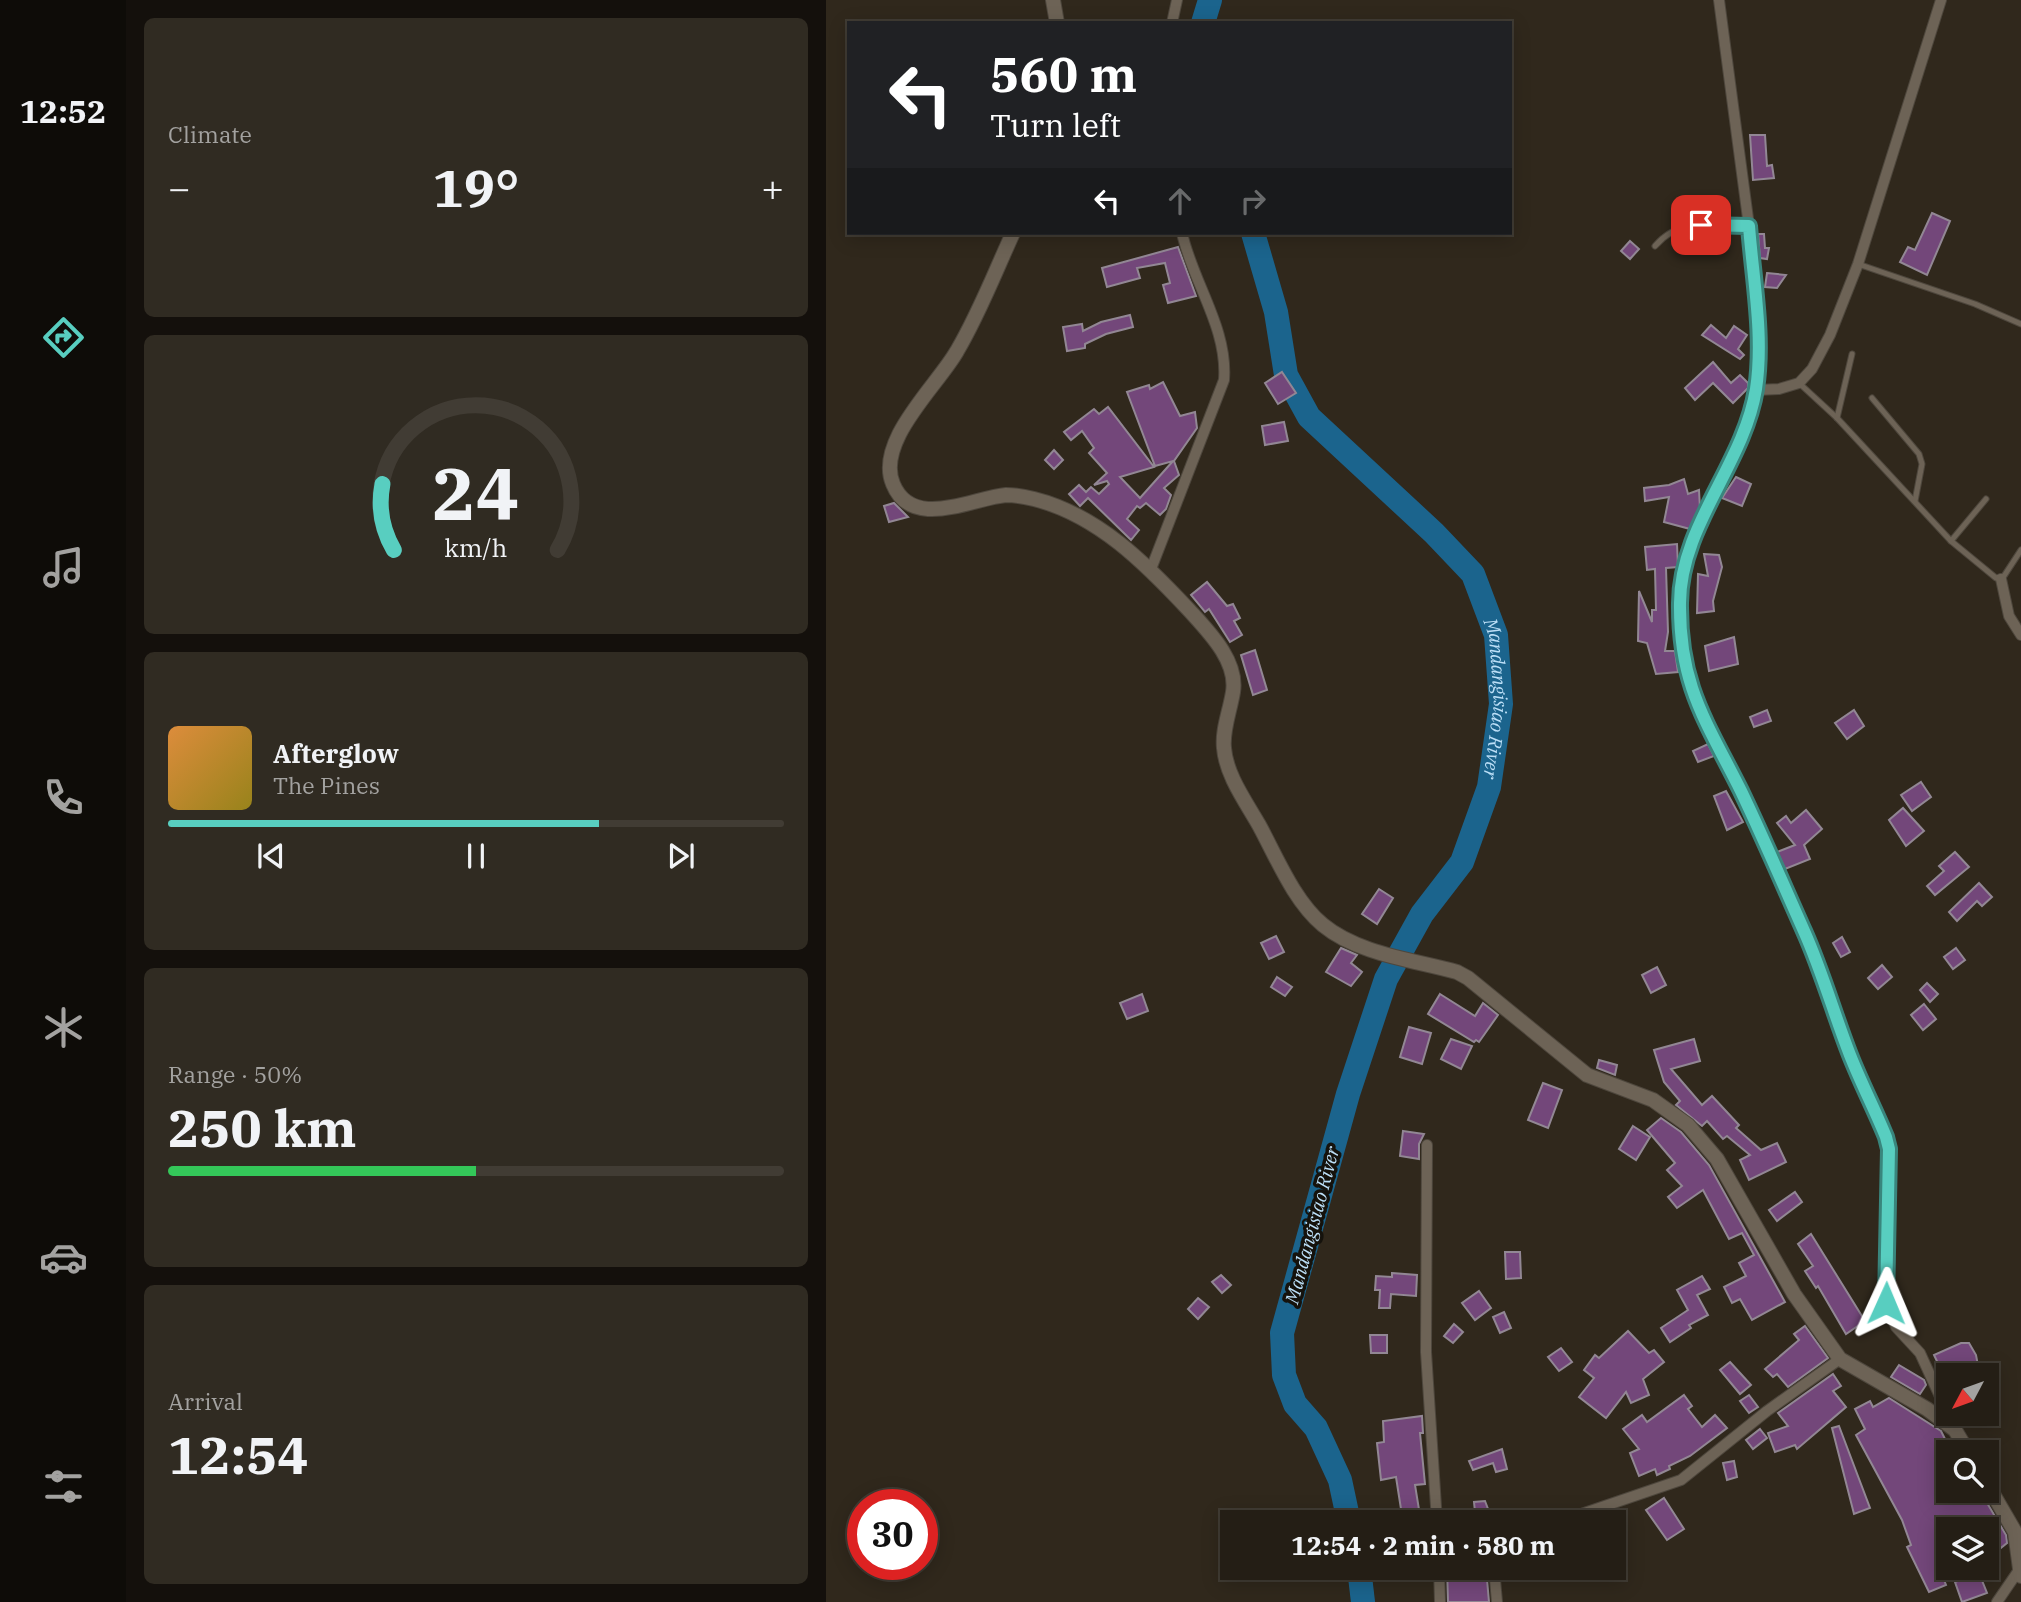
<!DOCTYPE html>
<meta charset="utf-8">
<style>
:root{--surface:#241e15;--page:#302b22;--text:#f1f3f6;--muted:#a3a2a0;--line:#413c34;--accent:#58cec0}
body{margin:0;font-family:"IBM Plex Serif",serif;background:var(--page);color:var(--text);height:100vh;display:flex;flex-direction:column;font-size:26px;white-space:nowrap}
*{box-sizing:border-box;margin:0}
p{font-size:23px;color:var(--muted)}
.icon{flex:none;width:38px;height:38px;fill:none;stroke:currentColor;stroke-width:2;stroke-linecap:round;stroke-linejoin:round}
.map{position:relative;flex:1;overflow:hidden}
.side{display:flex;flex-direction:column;gap:18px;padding:18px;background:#14100c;width:700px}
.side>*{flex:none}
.banner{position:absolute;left:21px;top:21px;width:665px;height:214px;border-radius:0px;box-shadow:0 4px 18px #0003,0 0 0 2px var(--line);background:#202124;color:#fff;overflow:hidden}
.needle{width:46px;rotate:229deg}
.fabs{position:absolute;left:1110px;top:1363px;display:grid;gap:14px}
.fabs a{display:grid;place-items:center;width:63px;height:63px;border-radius:0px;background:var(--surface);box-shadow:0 4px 18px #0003,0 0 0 2px var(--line);font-size:35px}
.speed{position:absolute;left:21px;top:1489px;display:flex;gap:14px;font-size:35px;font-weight:700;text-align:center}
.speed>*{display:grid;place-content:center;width:91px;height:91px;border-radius:50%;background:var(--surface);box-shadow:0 4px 18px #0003,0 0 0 2px var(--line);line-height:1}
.speed .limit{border:10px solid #d22;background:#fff;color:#111}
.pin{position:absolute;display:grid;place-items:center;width:60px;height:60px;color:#fff;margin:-30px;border-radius:14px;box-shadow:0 4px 10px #0006}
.me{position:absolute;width:77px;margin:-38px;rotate:1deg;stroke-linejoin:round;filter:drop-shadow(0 0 5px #0008)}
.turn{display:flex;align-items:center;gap:24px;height:147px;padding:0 28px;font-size:32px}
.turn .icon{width:91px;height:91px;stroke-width:2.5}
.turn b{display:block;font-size:49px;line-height:60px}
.lanes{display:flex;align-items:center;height:66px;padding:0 28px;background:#0003;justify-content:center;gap:35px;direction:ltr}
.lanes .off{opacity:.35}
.big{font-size:52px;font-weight:700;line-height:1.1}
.side .card{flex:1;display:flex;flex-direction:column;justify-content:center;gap:10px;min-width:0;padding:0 24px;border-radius:10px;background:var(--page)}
.side .dial{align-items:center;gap:0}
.dial svg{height:182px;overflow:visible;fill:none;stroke:var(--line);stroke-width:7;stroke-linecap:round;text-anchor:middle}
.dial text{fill:var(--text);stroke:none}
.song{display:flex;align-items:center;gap:21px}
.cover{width:84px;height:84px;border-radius:10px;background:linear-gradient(135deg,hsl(30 70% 55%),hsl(50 70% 35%))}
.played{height:7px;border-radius:4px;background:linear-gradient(90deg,var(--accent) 70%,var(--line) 70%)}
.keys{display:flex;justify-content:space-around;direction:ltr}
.heat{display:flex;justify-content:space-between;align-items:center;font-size:38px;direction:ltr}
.charge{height:10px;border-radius:5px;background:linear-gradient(90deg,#34c759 50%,var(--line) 0)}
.trip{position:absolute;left:394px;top:1510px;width:406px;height:70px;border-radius:0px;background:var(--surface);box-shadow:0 4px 18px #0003,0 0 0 2px var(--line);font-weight:700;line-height:70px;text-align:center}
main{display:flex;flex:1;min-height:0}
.tab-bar{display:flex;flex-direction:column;width:126px;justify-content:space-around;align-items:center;background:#0e0c08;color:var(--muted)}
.tab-bar .icon{width:49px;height:49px}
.tab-bar .selected{color:var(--accent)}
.tab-bar b{font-size:32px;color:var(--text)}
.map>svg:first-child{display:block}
</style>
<main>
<nav class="tab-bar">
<b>12:52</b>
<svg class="icon selected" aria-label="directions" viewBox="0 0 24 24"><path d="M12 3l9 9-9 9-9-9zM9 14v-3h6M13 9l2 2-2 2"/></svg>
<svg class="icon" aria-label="music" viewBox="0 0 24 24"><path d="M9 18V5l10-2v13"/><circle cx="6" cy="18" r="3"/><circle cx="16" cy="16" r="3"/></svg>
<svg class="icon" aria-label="phone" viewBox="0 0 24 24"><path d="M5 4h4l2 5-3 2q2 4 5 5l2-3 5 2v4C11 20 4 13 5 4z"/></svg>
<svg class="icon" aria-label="climate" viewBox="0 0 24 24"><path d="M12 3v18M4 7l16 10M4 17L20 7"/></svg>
<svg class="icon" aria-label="car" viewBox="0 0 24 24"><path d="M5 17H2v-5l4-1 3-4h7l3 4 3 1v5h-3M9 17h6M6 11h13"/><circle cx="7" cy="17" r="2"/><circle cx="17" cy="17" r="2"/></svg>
<svg class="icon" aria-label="filters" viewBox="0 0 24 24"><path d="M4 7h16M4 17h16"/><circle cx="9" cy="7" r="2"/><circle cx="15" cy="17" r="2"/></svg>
</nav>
<section class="side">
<div class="card"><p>Climate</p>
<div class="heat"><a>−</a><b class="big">19°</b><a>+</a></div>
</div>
<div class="card dial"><svg viewBox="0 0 100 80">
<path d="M14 69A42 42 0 1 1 86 69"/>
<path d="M14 69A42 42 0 0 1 9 40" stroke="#58cec0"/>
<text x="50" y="56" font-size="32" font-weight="700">24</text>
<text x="50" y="72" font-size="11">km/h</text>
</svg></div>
<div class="card">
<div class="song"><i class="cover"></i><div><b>Afterglow</b><p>The Pines</p></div></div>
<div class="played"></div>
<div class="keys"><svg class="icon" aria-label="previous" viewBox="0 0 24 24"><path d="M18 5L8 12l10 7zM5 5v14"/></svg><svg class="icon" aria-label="pause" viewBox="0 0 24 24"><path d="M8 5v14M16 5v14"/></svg><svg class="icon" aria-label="next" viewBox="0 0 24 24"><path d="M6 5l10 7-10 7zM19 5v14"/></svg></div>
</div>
<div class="card"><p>Range · 50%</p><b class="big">250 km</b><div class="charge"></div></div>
<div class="card"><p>Arrival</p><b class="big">12:54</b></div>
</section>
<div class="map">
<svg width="1195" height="1602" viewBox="0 0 1195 1602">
<rect width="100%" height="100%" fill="#30281c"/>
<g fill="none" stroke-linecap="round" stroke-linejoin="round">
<g stroke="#1b648d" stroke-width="24">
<polyline points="377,23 384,0"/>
<path id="s1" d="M427,233L450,312L460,375L483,417L608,533L647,574L670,635L675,704L663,787L636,862L596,914L560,979L522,1094L456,1333L458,1375L469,1404L490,1428L514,1480L523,1522"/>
<polyline points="533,1568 537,1602"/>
</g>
</g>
<g fill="#73477a" stroke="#928794" stroke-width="2">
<polygon points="924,135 939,135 941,166 946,165 948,178 927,180"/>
<polygon points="1106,213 1124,221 1101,275 1074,262 1082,247 1089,250"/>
<polygon points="932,234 938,234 939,248 943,248 941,259 934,258"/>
<polygon points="804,241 813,249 804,259 795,251"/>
<polygon points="352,247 370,296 342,303 337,285 344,283 339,263 311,268 314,278 281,287 276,268"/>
<polygon points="941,273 960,275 951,288 939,287"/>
<polygon points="304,315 307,327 280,334 259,344 259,348 241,351 237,327 256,324 257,331 275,322"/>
<polygon points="885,325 900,338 908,326 921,335 912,349 918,355 914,359 876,335"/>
<polygon points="887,362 905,383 914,375 922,383 922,388 907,403 887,383 869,400 859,388"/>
<polygon points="456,372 470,393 452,404 439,383"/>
<polygon points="337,382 354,416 369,412 371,428 348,461 353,475 338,488 345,495 340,509 334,515 320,503 314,508 311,506 301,519 313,530 305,540 262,498 254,506 243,494 253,485 260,492 265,487 273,494 283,484 281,481 268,485 281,473 263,453 268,448 256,431 245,440 238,432 268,409 273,414 282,407 328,467 294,477 314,498 347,461 329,466 301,392 323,385 324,389"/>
<polygon points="458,422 462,441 439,445 436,426"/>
<polygon points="228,450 237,460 228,469 219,460"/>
<polygon points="910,477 925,484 916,506 896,498"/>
<polygon points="858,479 862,494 873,490 874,509 864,529 838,522 843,497 819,501 818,488 843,485"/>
<polygon points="68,503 82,517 63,522 58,506"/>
<polygon points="851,544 852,567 840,568 842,632 839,651 849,651 852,672 830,674 821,643 812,641 813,591 826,622 826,610 830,610 829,569 821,570 819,547"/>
<polygon points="878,554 893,555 896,567 887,601 888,611 871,613 872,574 882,576"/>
<polygon points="381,582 401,606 407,604 414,618 408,621 416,635 404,642 383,609 379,612 365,595"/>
<polygon points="908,637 912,664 883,671 879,646"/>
<polygon points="429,650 441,690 427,695 415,655"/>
<polygon points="941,710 945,721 928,727 924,717"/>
<polygon points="1028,710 1038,726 1021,739 1009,723"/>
<polygon points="882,744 888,756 872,762 867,751"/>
<polygon points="1095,782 1105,797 1086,811 1075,795"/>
<polygon points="900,791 917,822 901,830 888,796"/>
<polygon points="1077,808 1098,831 1080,846 1063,820"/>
<polygon points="980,810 996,829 978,845 984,859 959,869 951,852 969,845 951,823 960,816 965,823"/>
<polygon points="1129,852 1143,867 1109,895 1101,886 1118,871 1113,866"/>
<polygon points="1153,883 1166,897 1156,906 1151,901 1131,921 1123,912"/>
<polygon points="553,889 567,898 551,924 536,914"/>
<polygon points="450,936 458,952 443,959 435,943"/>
<polygon points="1016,937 1024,952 1015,957 1007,943"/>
<polygon points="515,948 531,955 525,963 536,972 525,986 500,972"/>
<polygon points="1130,948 1139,960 1127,969 1118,957"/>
<polygon points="1056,965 1066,977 1052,989 1042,978"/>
<polygon points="831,967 840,985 825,993 816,975"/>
<polygon points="451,977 466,987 459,996 445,987"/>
<polygon points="1101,983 1112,994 1104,1002 1094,990"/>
<polygon points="316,994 322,1011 301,1019 294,1003"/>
<polygon points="614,994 649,1016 657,1003 672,1015 653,1042 650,1040 648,1042 602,1014"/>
<polygon points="1098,1004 1110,1019 1097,1030 1085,1015"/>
<polygon points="583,1027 605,1033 596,1064 574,1057"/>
<polygon points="625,1039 646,1046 635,1069 615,1059"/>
<polygon points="868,1039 874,1061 845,1069 876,1105 886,1096 913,1125 910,1128 935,1150 951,1143 960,1162 923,1180 914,1160 924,1155 901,1136 897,1139 881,1121 876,1126 850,1105 854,1101 838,1082 828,1050"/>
<polygon points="773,1060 791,1065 789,1075 771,1068"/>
<polygon points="717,1083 736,1090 722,1128 702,1120"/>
<polygon points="835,1118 855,1132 883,1165 959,1302 926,1320 914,1299 906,1303 898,1287 920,1276 913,1263 928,1255 916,1233 903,1239 877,1190 851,1208 842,1197 856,1186 841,1170 849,1163 821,1130"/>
<polygon points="807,1126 824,1137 810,1160 793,1149"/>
<polygon points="577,1131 598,1134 593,1144 593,1159 574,1156"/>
<polygon points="969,1192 976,1202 951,1221 943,1210"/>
<polygon points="985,1234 1039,1321 1020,1334 992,1286 990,1288 979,1271 987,1266 972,1244"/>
<polygon points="679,1252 694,1252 695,1278 680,1279"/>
<polygon points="566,1273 591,1275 590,1296 565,1294 564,1308 553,1308 554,1290 549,1290 550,1276 566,1277"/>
<polygon points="395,1275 405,1285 396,1293 386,1282"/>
<polygon points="876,1276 884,1289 871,1295 882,1315 863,1325 865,1328 844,1342 835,1328 862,1310 851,1290"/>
<polygon points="653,1291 665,1308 649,1320 636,1303"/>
<polygon points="372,1298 383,1307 372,1319 362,1309"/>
<polygon points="678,1312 685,1328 674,1333 667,1317"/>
<polygon points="628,1324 637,1332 627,1343 618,1336"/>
<polygon points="979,1326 1002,1358 962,1387 951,1374 947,1377 939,1369 973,1340 968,1334"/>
<polygon points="802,1331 823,1353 828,1350 838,1362 817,1379 823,1395 805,1403 800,1392 780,1418 753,1397 768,1378 758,1370 769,1355 773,1358"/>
<polygon points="544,1335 561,1335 561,1353 545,1353"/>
<polygon points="1135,1343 1143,1343 1150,1355 1154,1376 1118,1376 1108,1355"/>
<polygon points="735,1348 746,1362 733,1371 722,1357"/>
<polygon points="904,1362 925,1385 914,1394 894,1370"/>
<polygon points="1073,1365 1098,1380 1100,1385 1094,1394 1065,1377"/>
<polygon points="1007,1374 1015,1386 1007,1391 1020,1407 971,1449 969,1445 949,1452 942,1433 962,1426 952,1413"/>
<polygon points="858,1395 866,1406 862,1409 876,1427 889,1415 901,1428 864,1456 843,1466 844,1469 831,1475 829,1469 813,1476 804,1453 813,1449 797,1429 816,1415 821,1422"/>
<polygon points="923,1395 932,1407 923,1413 914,1401"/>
<polygon points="1063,1398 1115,1431 1121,1443 1124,1441 1131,1452 1122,1452 1122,1491 1154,1491 1180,1535 1181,1543 1160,1560 1160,1547 1167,1541 1160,1530 1122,1530 1122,1561 1113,1567 1120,1585 1103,1592 1081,1547 1085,1545 1076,1520 1030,1435 1039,1429 1029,1409 1044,1401 1047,1407"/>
<polygon points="596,1416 597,1433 594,1433 599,1484 589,1485 595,1522 577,1522 570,1477 555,1480 551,1443 558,1442 557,1421"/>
<polygon points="1013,1426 1044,1508 1028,1514 1006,1428"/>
<polygon points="934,1429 941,1438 927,1449 920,1440"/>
<polygon points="676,1449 681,1469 670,1472 667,1463 647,1470 643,1461"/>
<polygon points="908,1461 911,1477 901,1480 897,1463"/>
<polygon points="838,1498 858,1529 841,1540 820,1510"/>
<polygon points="659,1501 667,1522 650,1522 648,1502"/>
<polygon points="621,1568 660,1568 663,1602 622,1602"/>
<polygon points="1153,1573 1161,1593 1136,1602 1129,1582"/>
</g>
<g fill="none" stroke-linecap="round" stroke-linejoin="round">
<defs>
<g id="lane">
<path d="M829,246C855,216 887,225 923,226"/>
<polyline points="1032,264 1149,304 1195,324"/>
<polyline points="973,383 1011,418 1125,541 1170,578 1178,576 1195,550"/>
<polyline points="1046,398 1093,454 1096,464 1089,501"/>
<polyline points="1011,418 1026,354"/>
<polyline points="1125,541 1160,499"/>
</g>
<g id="street">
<polyline points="893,0 923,226 932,330 930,390 913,443 869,538 860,567 853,600 857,660 869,703 916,793 979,933 1024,1057 1060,1137 1063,1149 1060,1303 1070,1327 1094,1353 1122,1414"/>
<polyline points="346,23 351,0"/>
<polyline points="930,390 953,389 973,383 986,369 1004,335 1032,264 1115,0"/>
<path d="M325,569L398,380C402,328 367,283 356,233"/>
<polyline points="1175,579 1183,616 1195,635"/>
<polyline points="601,1145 600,1352 611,1522"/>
<polyline points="732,1522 855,1480 941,1411 1014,1359"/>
<polyline points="613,1568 614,1602"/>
<polyline points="668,1568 671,1602"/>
<polyline points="1171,1602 1195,1567"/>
</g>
<g id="secondary">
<polyline points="227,0 231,23"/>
<path d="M187,233C169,272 153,314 131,351C112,385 49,441 67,484C86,531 146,498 180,495C188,495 200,497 208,499C272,515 320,564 363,610C383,632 412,661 407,692C404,711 396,730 398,748C400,775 420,802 433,825C451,858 468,901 497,925C532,954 588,960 631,972L642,978L761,1075L827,1100L862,1125L891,1159L968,1294L1014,1359L1101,1409L1129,1430L1142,1452"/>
<polyline points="1160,1482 1189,1532 1195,1576"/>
</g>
</defs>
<use href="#lane" stroke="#4e473d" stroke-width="7"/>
<use href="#street" stroke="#4e473d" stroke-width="12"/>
<use href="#secondary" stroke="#4e473d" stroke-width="16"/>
<use href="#lane" stroke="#6d6356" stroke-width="5"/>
<use href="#street" stroke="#6d6356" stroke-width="10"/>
<use href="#secondary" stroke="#6d6356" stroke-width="14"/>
</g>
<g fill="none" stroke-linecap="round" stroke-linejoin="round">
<defs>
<path id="route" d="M875,225L923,226C927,279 938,336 930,389C918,464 854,526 854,603C853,685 880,721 915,791C937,837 957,884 978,931C996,971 1008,1014 1024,1055C1035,1083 1049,1110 1060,1137L1063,1149L1060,1303"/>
</defs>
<use href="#route" stroke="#39867d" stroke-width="18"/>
<use href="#route" stroke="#58cec0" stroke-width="12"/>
</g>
<g text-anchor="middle" stroke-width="7" stroke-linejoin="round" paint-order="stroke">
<g font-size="19" font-style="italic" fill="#bcdff7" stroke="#15120c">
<text dy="7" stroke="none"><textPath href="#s1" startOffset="550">Mandangisiao River</textPath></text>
<text transform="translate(486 1225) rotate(-75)" y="7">Mandangisiao River</text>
</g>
</g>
</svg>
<div class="fabs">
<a><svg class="needle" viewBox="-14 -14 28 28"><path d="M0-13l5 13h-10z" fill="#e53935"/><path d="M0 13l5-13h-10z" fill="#a3a2a0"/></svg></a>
<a><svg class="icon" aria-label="search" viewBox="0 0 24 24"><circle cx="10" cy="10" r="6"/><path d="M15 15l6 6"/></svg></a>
<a><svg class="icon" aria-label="layers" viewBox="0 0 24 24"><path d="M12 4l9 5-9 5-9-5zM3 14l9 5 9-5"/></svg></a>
</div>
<div class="speed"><div class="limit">30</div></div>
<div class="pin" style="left:875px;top:225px;background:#d93025"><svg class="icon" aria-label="arrive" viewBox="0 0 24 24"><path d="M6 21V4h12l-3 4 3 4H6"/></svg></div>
<svg class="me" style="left:1060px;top:1303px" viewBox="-20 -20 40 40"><path d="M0-17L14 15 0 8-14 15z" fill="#58cec0" stroke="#fff" stroke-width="4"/></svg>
<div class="trip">12:54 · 2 min · 580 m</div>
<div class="banner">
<div class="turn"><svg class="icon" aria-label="left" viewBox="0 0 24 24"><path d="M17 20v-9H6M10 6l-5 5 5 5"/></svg><div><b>560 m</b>Turn left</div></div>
<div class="lanes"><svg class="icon" aria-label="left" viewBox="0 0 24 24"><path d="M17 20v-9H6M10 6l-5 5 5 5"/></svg><svg class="icon off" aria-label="ahead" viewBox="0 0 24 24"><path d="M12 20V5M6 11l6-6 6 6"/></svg><svg class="icon off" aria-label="right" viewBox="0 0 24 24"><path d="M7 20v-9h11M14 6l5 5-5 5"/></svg></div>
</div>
</div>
</main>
